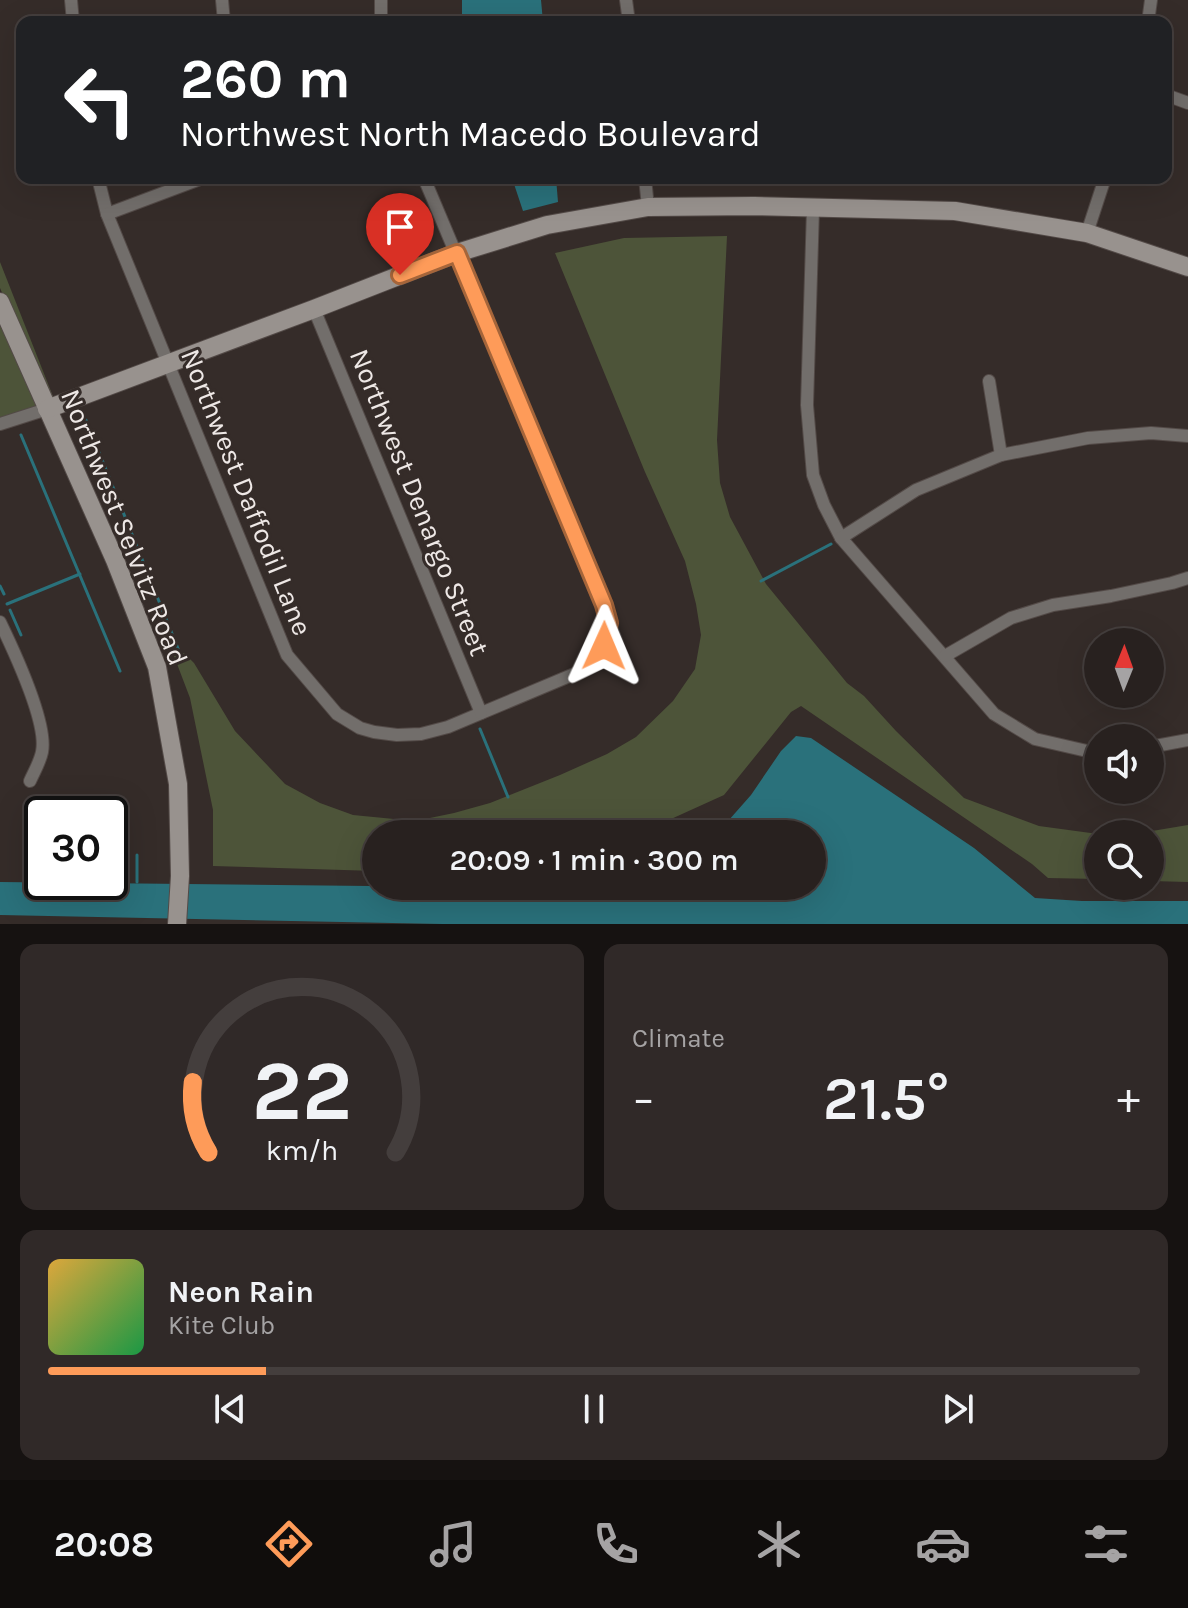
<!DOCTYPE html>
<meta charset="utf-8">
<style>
:root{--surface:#28211f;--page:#302928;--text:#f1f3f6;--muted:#a5a3a4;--line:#443e3d;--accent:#fe9b59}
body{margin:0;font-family:Karla,sans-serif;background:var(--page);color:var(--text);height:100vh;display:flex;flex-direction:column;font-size:30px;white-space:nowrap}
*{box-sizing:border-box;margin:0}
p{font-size:26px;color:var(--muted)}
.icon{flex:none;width:44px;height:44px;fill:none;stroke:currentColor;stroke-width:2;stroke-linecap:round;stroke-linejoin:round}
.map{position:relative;height:924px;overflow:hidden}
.drawer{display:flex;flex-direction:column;gap:20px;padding:20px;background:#161211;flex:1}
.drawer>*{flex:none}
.guide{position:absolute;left:16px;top:16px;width:1156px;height:168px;border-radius:16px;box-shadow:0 8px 32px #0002,0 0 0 2px var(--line);background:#202124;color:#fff;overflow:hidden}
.needle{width:52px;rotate:1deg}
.controls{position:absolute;left:1084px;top:628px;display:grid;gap:16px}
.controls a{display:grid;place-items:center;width:80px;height:80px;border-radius:50%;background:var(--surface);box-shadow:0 8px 32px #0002,0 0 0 2px var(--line);font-size:40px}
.speed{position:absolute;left:24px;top:796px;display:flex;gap:16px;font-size:40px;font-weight:700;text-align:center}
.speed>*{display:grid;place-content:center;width:104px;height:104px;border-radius:50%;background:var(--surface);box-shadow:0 8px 32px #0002,0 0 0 2px var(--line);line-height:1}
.speed .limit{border:4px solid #111;border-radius:12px;background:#fff;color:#111}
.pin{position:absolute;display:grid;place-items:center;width:68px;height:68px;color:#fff;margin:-82px -34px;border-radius:50% 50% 50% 0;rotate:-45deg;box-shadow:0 0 8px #0007}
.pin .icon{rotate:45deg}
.me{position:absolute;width:88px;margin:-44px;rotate:1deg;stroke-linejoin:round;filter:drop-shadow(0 0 6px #0008)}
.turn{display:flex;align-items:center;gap:28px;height:168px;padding:0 32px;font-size:36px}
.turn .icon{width:104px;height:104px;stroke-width:2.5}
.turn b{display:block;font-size:56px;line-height:68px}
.big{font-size:60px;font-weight:600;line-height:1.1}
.drawer .card{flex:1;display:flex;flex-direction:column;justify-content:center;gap:12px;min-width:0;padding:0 28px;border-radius:16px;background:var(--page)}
.drawer .dial{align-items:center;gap:0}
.dial svg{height:208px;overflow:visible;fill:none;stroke:var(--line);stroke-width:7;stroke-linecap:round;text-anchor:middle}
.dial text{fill:var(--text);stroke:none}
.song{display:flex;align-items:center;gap:24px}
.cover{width:96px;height:96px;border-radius:12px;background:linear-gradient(135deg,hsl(40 70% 55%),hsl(140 70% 35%))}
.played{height:8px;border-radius:4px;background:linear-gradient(90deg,var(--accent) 20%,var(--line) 20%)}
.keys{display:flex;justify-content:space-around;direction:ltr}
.heat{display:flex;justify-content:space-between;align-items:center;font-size:44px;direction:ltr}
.drawer .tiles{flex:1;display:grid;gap:20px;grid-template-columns:1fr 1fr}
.card:last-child{grid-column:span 2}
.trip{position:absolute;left:362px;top:820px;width:464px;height:80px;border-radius:40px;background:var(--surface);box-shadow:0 8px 32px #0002,0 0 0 2px var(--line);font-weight:600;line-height:80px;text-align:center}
.tabs{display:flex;height:128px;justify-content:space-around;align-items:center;background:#100d0c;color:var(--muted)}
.tabs .icon{width:56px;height:56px}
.tabs .on{color:var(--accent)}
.tabs b{font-size:36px;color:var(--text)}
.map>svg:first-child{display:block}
</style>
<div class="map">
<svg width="1188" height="924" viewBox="0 0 1188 924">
<rect width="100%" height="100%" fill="#352c29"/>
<g fill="#4d5439">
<polygon points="727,236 717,440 720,483 730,517 766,584 847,683 864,696 896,731 964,798 1039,826 1098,834 1098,879 1048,878 1032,864 801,706 791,712 724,795 638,834 376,834 376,871 213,866 213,810 190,698 174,656 184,653 194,663 235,731 285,784 320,803 353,815 394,819 425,819 454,813 490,803 560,775 607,754 636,737 673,701 695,669 701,635 696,604 685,561 645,472 555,253 624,238"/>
<polygon points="0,262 54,399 50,401 0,288"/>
<polygon points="0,317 39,405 0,418"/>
<polygon points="1188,825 1188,882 1150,881 1150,834 1134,834"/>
</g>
<g fill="#2a717b">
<polygon points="462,0 541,0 543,22 462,22"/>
<polygon points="512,178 556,178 558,202 523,211"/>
<polygon points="796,736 811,738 974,848 1035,898 1082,901 1188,901 1188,924 442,924 0,915 0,882 556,888 571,886 812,886 812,834 707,834 721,829 751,795 781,751"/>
</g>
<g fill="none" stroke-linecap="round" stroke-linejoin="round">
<g stroke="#2a717b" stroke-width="3">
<polyline points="86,420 181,656"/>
<polyline points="21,435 120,671"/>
<polyline points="761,581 831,544"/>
<polyline points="0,586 4,594"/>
<polyline points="7,604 80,574"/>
<polyline points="10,610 21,635"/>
<polyline points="480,729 508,797"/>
<polyline points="137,882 137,855"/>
</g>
<defs>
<g id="street">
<polyline points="71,0 73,22"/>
<polyline points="222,0 224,22"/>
<polyline points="381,0 381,22"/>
<polyline points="626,0 629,22"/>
<polyline points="1148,22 1151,0"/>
<polyline points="1166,95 1188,103"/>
<path d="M98,178L107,214L287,655L337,714L360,728L374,732L397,735L421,734L448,727L579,672C604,657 614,633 604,605L424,178"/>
<polyline points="645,178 648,207"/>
<polyline points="813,209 807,405 813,475 824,505 841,538 994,714 1035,739 1087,751 1098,751"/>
<polyline points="107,214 203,178"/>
<polyline points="1087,233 1105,178"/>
<polyline points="314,309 481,713"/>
<polyline points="989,381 1001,455"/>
<polyline points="0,424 47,409"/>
<polyline points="841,538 916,490 1001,455 1088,438 1151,433 1188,436"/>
<path d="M0,622C13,649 48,723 42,752C40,762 34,772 30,781"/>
<polyline points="945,656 1011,618 1053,605 1111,596 1172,583 1188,578"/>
<polyline points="1150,747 1188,740"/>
</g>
<g id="secondary">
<polyline points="0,302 115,560 157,667 178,784 180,876 177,924"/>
<polyline points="47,409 314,309 457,253 547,225 648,207 754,206 955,211 1087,233 1188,267"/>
</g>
</defs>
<use href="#street" stroke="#534a47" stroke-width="14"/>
<use href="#secondary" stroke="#534a47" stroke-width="20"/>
<use href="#street" stroke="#726e6b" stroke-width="12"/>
<use href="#secondary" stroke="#98928e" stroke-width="18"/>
</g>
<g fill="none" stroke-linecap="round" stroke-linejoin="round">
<defs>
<polyline id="route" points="400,275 457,253 604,605 609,623 604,646"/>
</defs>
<use href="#route" stroke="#a5653a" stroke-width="20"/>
<use href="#route" stroke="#fe9b59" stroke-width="14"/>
</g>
<g text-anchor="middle" stroke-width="6" stroke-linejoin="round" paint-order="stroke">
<g font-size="28" fill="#eee8e6" stroke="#352c29">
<text transform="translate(247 492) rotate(68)" y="10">Northwest Daffodil Lane</text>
<text transform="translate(420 502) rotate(68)" y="10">Northwest Denargo Street</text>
<text transform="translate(125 527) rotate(68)" y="10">Northwest Selvitz Road</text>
</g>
</g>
</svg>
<div class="controls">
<a><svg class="needle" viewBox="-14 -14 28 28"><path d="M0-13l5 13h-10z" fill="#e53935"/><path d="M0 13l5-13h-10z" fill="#a5a3a4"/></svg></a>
<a><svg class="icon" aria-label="sound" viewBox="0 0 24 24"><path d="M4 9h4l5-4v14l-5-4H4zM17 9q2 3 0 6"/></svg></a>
<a><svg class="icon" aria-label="search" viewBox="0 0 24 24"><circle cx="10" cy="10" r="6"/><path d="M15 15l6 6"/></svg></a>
</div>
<div class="speed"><div class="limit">30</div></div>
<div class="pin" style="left:400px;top:275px;background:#d93025"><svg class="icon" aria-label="arrive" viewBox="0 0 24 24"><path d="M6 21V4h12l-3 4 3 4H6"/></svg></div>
<svg class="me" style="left:604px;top:646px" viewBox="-20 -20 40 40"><path d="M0-17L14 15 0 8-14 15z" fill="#fe9b59" stroke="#fff" stroke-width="4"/></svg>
<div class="trip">20:09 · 1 min · 300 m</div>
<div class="guide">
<div class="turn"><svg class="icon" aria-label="left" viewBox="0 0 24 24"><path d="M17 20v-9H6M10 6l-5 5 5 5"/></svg><div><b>260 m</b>Northwest North Macedo Boulevard</div></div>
</div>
</div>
<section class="drawer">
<div class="tiles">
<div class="card dial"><svg viewBox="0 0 100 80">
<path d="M14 69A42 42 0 1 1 86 69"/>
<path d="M14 69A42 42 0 0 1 8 42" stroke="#fe9b59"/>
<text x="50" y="56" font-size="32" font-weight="700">22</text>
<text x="50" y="72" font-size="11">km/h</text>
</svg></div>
<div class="card"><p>Climate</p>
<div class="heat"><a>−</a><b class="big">21.5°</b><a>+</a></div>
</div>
<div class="card">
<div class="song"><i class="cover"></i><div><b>Neon Rain</b><p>Kite Club</p></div></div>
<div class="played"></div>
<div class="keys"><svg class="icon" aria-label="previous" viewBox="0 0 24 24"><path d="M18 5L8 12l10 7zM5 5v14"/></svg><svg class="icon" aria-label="pause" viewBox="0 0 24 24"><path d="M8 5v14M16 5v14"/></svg><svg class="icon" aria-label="next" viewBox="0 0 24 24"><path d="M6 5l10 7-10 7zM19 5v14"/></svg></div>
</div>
</div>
</section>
<nav class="tabs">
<b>20:08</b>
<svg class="icon on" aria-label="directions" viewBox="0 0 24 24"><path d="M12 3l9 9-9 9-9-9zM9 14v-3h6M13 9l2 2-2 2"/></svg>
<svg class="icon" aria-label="music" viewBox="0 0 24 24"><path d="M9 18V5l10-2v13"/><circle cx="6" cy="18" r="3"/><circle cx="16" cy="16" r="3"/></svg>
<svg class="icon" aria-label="phone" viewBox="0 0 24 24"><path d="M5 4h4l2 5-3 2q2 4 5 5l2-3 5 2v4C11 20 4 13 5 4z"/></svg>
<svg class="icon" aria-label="climate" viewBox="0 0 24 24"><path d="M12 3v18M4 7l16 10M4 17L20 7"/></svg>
<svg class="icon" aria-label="car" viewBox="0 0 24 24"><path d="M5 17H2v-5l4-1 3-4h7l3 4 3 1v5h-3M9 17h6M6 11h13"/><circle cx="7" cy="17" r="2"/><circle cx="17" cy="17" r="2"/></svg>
<svg class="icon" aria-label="filters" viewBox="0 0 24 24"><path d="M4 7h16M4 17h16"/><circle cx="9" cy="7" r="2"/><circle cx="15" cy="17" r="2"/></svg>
</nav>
